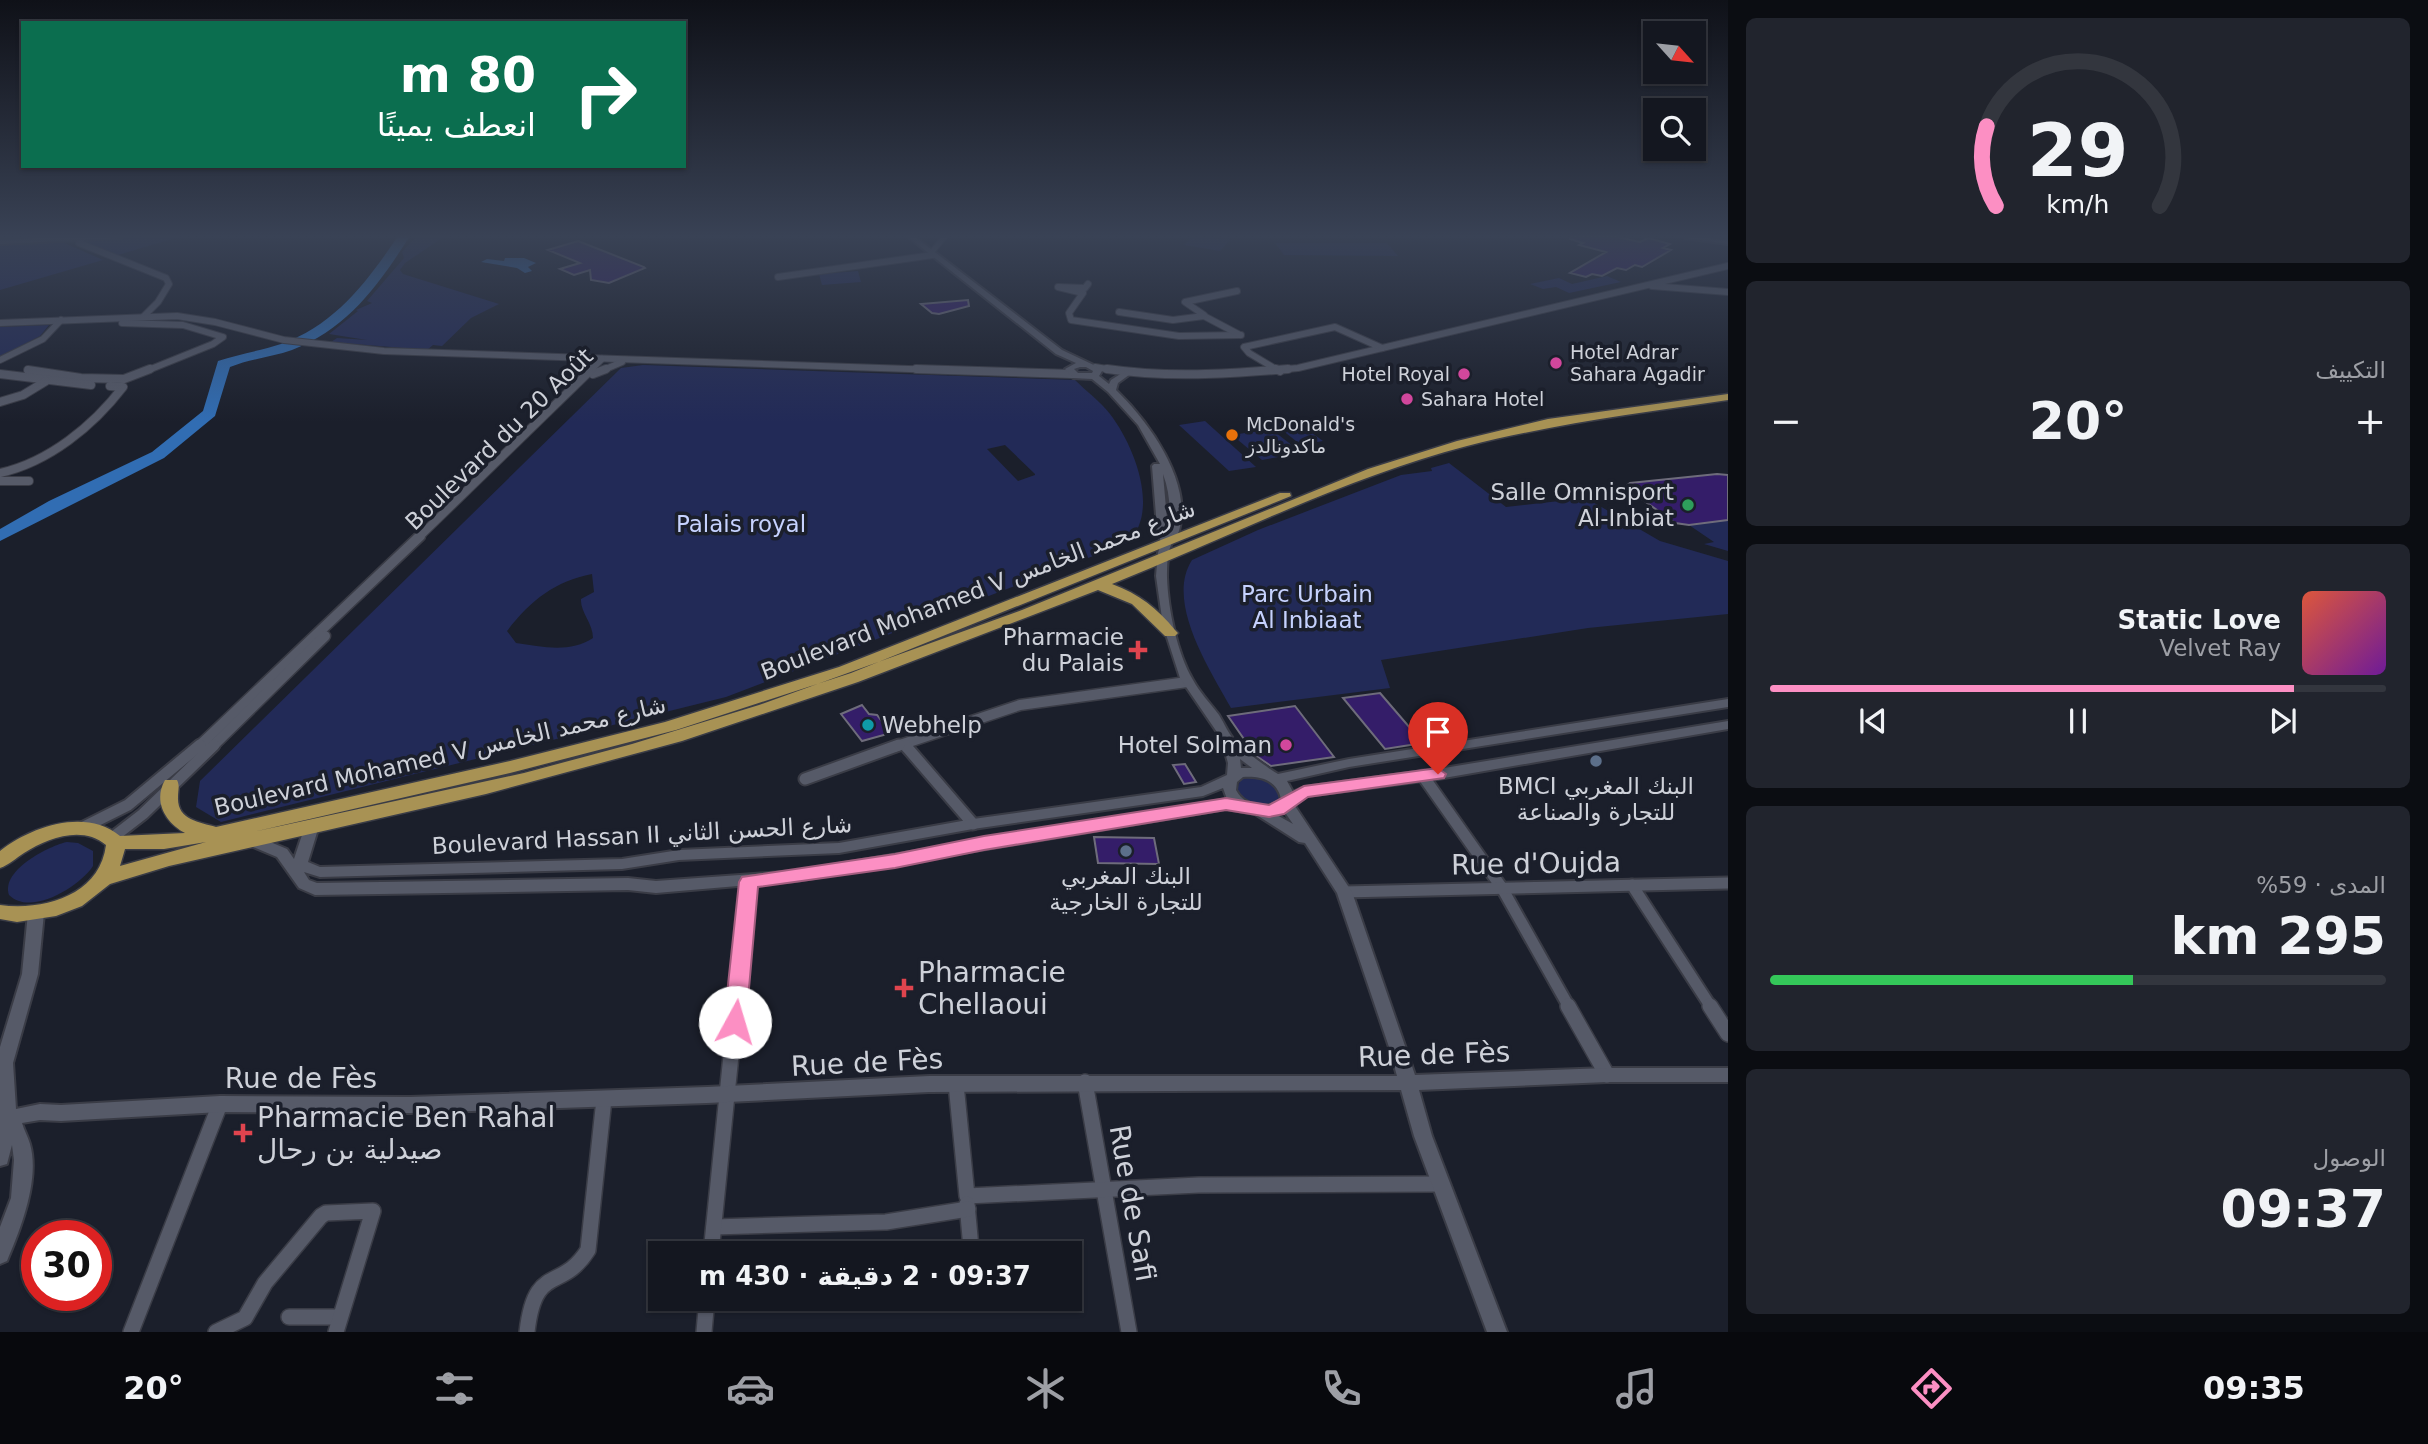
<!DOCTYPE html>
<html lang="ar">
<meta charset="utf-8">
<style>
:root{--surface:#141720;--page:#21242d;--text:#f1f3f6;--muted:#9d9fa5;--line:#33363e;--accent:#fc8fc3}
body{margin:0;font-family:"DejaVu Sans","Noto Naskh Arabic",sans-serif;background:var(--page);color:var(--text);direction:rtl;height:100vh;display:flex;flex-direction:column;font-size:26px;white-space:nowrap}
*{box-sizing:border-box;margin:0}
p{font-size:23px;color:var(--muted)}
.icon{flex:none;width:38px;height:38px;fill:none;stroke:currentColor;stroke-width:2;stroke-linecap:round;stroke-linejoin:round}
.map{position:relative;flex:1;overflow:hidden;direction:ltr}
.side{display:flex;flex-direction:column;gap:18px;padding:18px;background:#0b0d12;width:700px}
.side>*{flex:none}
.guide{position:absolute;left:21px;top:21px;width:665px;height:147px;border-radius:0px;box-shadow:0 2px 5px #0004,0 0 0 2px var(--line);direction:rtl;background:#0b6e4f;color:#fff;overflow:hidden}
.needle{width:46px;rotate:117deg}
.tools{position:absolute;left:1643px;top:21px;display:grid;gap:14px}
.tools a{display:grid;place-items:center;width:63px;height:63px;border-radius:0px;background:var(--surface);box-shadow:0 2px 5px #0004,0 0 0 2px var(--line);font-size:35px}
.speed{position:absolute;left:21px;top:1220px;display:flex;gap:14px;font-size:35px;font-weight:700;text-align:center}
.speed>*{display:grid;place-content:center;width:91px;height:91px;border-radius:50%;background:var(--surface);box-shadow:0 2px 5px #0004,0 0 0 2px var(--line);line-height:1}
.speed .limit{border:10px solid #d22;background:#fff;color:#111}
.pin{position:absolute;display:grid;place-items:center;width:60px;height:60px;color:#fff;margin:-72px -30px;border-radius:50% 50% 50% 0;rotate:-45deg;box-shadow:0 0 7px #0007}
.pin .icon{rotate:45deg}
.me{position:absolute;width:77px;margin:-38px;rotate:6deg;stroke-linejoin:round;filter:drop-shadow(0 0 5px #0008)}
.turn{display:flex;align-items:center;gap:24px;height:147px;padding:0 35px;font-size:32px}
.turn .icon{width:91px;height:91px;stroke-width:2.5}
.turn b{display:block;font-size:49px;line-height:60px}
.big{font-size:52px;font-weight:800;line-height:1.1}
.side .widget{flex:1;display:flex;flex-direction:column;justify-content:center;gap:10px;min-width:0;padding:0 24px;border-radius:10px;background:var(--page)}
.side .dial{align-items:center;gap:0}
.dial svg{height:182px;overflow:visible;fill:none;stroke:var(--line);stroke-width:7;stroke-linecap:round;text-anchor:middle}
.dial text{fill:var(--text);stroke:none}
.song{display:flex;align-items:center;gap:21px}
.cover{width:84px;height:84px;border-radius:10px;background:linear-gradient(135deg,hsl(10 70% 55%),hsl(280 70% 35%))}
.played{height:7px;border-radius:4px;background:linear-gradient(90deg,var(--accent) 85%,var(--line) 85%)}
.keys{display:flex;justify-content:space-around;direction:ltr}
.heat{display:flex;justify-content:space-between;align-items:center;font-size:38px;direction:ltr}
.charge{height:10px;border-radius:5px;background:linear-gradient(90deg,#34c759 59%,var(--line) 0)}
.trip{position:absolute;left:648px;top:1241px;width:434px;height:70px;border-radius:0px;background:var(--surface);box-shadow:0 2px 5px #0004,0 0 0 2px var(--line);font-weight:800;line-height:70px;text-align:center;direction:rtl}
.tab-bar{display:flex;height:112px;justify-content:space-around;align-items:center;background:#08090d;color:var(--muted)}
.tab-bar .icon{width:49px;height:49px}
.tab-bar .on{color:var(--accent)}
.tab-bar b{font-size:32px;color:var(--text)}
main{display:flex;flex:1;min-height:0}
.map>svg:first-child{display:block}
</style>
<main>
<section class="side">
<div class="widget dial"><svg viewBox="0 0 100 80">
<path d="M14 69A42 42 0 1 1 86 69"/>
<path d="M14 69A42 42 0 0 1 10 34" stroke="#fc8fc3"/>
<text x="50" y="56" font-size="32" font-weight="700">29</text>
<text x="50" y="72" font-size="11">km/h</text>
</svg></div>
<div class="widget"><p>التكييف</p>
<div class="heat"><a>−</a><b class="big">20°</b><a>+</a></div>
</div>
<div class="widget">
<div class="song"><i class="cover"></i><div><b>Static Love</b><p>Velvet Ray</p></div></div>
<div class="played"></div>
<div class="keys"><svg class="icon" aria-label="previous" viewBox="0 0 24 24"><path d="M18 5L8 12l10 7zM5 5v14"/></svg><svg class="icon" aria-label="pause" viewBox="0 0 24 24"><path d="M8 5v14M16 5v14"/></svg><svg class="icon" aria-label="next" viewBox="0 0 24 24"><path d="M6 5l10 7-10 7zM19 5v14"/></svg></div>
</div>
<div class="widget"><p>المدى · 59%</p><b class="big">295 km</b><div class="charge"></div></div>
<div class="widget"><p>الوصول</p><b class="big">09:37</b></div>
</section>
<div class="map">
<svg width="1728" height="1332" viewBox="0 0 1728 1332">
<rect width="100%" height="100%" fill="#1b1f2b"/>
<g fill="#222a57" fill-rule="evenodd">
<polygon points="143,236 182,236 118,255 82,242 85,239"/>
<polygon points="417,236 445,236 405,263 400,270 403,274 499,304 471,318 442,346 433,345 427,350 331,342 337,338 367,340 329,334 358,311 356,310 372,303 367,301 404,258 402,252"/>
<polygon points="1193,236 1230,240 1220,251 1184,245"/>
<polygon points="60,241 103,260 0,290 0,245"/>
<polygon points="1275,243 1387,243 1398,256 1284,255"/>
<polygon points="858,271 861,282 822,285 819,274"/>
<polygon points="1607,276 1621,282 1569,293 1556,287 1543,289 1530,284 1559,278 1572,284"/>
<polygon points="49,325 40,336 0,357 0,327"/>
<path d="M643,365L1075,380C1086,391 1100,401 1110,414C1134,445 1161,512 1127,543L726,697L221,822L196,807L200,781L621,368ZM1005,445L1035,474V475L1018,481L987,449ZM592,574L594,592L581,599C580,612 593,623 593,638C571,653 542,647 516,643L507,631C530,601 555,581 592,574Z"/>
<polygon points="1293,419 1323,441 1301,445 1272,422"/>
<polygon points="1205,421 1256,467 1229,471 1179,425"/>
<polygon points="1271,429 1302,453 1262,460 1232,435"/>
<path d="M1449,463L1506,507L1586,498L1660,541L1728,561V614L1588,628L1381,660L1390,688L1231,708C1210,670 1165,602 1192,560L1258,530L1401,475L1432,471L1431,468Z"/>
<polygon points="1728,520 1728,551 1704,544 1714,542 1689,525"/>
<path d="M1259,776L1278,785L1282,799L1275,805C1257,806 1247,806 1236,791L1241,779Z"/>
<path d="M67,842L78,843L93,851V866C80,886 31,917 9,895C0,870 51,845 67,842Z"/>
</g>
<polygon fill="#316db3" points="505,258 524,258 536,263 528,267 532,271 525,273 517,268 481,262 487,259 504,261"/>
<g fill="none" stroke-linecap="round" stroke-linejoin="round">
<path fill="#316db3" fill-rule="evenodd" d="M398,236H410C379,284 348,329 292,350C272,357 250,359 230,367L215,416L164,458L0,541V529L49,501L152,452L203,411L218,361C238,354 260,351 281,344C335,325 367,282 398,236Z"/>
</g>
<g fill="#341d69" stroke="#6e6c7b" stroke-width="2">
<polygon points="1570,236 1613,236 1640,242 1648,238 1670,244 1663,248 1671,250 1642,267 1635,265 1626,270 1617,268 1602,276 1592,274 1586,277 1570,273 1606,252 1579,245 1583,243 1570,239"/>
<polygon points="578,241 644,267 645,268 609,283 591,280 590,270 574,275 560,269 580,263 548,250"/>
<polygon points="968,300 969,306 939,314 932,313 921,304"/>
<polygon points="1717,474 1728,475 1728,520 1689,525 1675,523 1625,487 1630,483"/>
<polygon points="1380,693 1423,743 1385,749 1343,698"/>
<polygon points="862,705 869,714 877,715 891,733 862,741 841,714"/>
<polygon points="1295,706 1334,757 1271,766 1255,755 1228,716"/>
<polygon points="1185,764 1196,782 1184,784 1173,765"/>
<polygon points="1094,837 1154,838 1159,864 1098,863"/>
</g>
<g fill="none" stroke-linecap="round" stroke-linejoin="round">
<defs>
<polyline id="pedestrian" points="931,253 945,236"/>
<g id="minor-far4">
<polyline points="82,238 79,243 166,278 169,284 158,302 143,317"/>
<polyline points="778,277 933,255"/>
<polyline points="1088,284 1085,288 1058,287 1083,293 1069,313 1071,320 1179,336 1241,335"/>
<polyline points="1652,286 1728,292"/>
<polyline points="1119,312 1173,320 1204,316 1240,335"/>
<polyline points="1204,315 1185,302 1237,291"/>
<polyline points="0,323 177,316 215,322 284,340 384,351 968,371"/>
<polyline points="122,323 183,325 223,337 213,344 146,371"/>
<polyline points="0,360 43,339 61,320"/>
<polyline points="1095,367 1119,371"/>
<polyline points="28,370 31,371"/>
<polyline points="590,371 602,359"/>
<polyline points="601,371 622,362"/>
<polyline points="1266,371 1298,368 1728,266"/>
<polyline points="1279,371 1249,353 1244,347 1335,327 1382,348"/>
</g>
<g id="minor-far3">
<polyline points="916,369 1072,374"/>
<path d="M1107,369C1168,378 1227,374 1288,369"/>
<polyline points="1276,369 1280,371"/>
<polyline points="28,370 81,378 124,379 150,369"/>
<polyline points="0,374 91,385"/>
<polyline points="593,374 606,369"/>
<polyline points="0,402 23,395 46,381"/>
<path d="M0,473C49,462 93,426 123,387L110,386"/>
<polyline points="0,481 29,481"/>
<polyline points="418,538 592,369"/>
</g>
<g id="minor-far2">
<polyline points="904,744 906,747"/>
<polyline points="198,747 420,536"/>
<polyline points="212,747 325,636"/>
<polyline points="894,747 1020,705 1187,682"/>
</g>
<g id="minor-far1">
<polyline points="905,745 973,824"/>
<polyline points="1423,776 1502,888 1569,1007"/>
<polyline points="805,779 899,745"/>
<polyline points="82,828 128,805 200,745"/>
<polyline points="112,838 143,814 214,745"/>
<polyline points="1632,885 1711,1007"/>
<polyline points="1344,892 1728,883"/>
<polyline points="736,1007 749,882"/>
</g>
<g id="minor">
<polyline points="1568,1006 1607,1075"/>
<polyline points="1710,1006 1728,1034"/>
<polyline points="1085,1082 1129,1332"/>
<polyline points="956,1084 967,1196 1199,1185 1441,1184"/>
<polyline points="967,1204 971,1248"/>
<polyline points="714,1227 886,1222 968,1209"/>
<polyline points="711,1253 736,1006"/>
<polyline points="289,1317 340,1317"/>
<polyline points="131,1332 220,1104"/>
<polyline points="216,1332 245,1318 265,1283 321,1216 326,1213 373,1211 336,1332"/>
<path d="M527,1332C535,1262 561,1293 588,1250L604,1099"/>
<polyline points="704,1332 707,1298"/>
</g>
<g id="tertiary">
<polygon points="84,236 124,236 121,238 0,244 0,240"/>
<path d="M907,236H914L1062,350L1098,367L1102,371L1099,376L1109,384L1111,380L1122,373L1129,375L1118,383L1116,390C1149,422 1193,482 1179,531C1177,537 1173,540 1171,545C1167,555 1167,567 1167,577C1168,609 1177,653 1193,680C1200,693 1210,703 1219,715C1224,723 1229,735 1236,742C1246,752 1266,767 1278,774L1349,759L1728,699V707L1349,767L1287,781L1293,792L1304,787L1438,769L1728,721V729L1438,779L1307,796L1293,803L1352,892L1415,1075L1607,1068H1728V1082H1607L1419,1090L1432,1136L1507,1332H1487L1414,1136L1401,1090L929,1092L707,1103L410,1113L220,1112L61,1121L40,1120L22,1123C24,1130 28,1137 30,1144C40,1179 21,1228 7,1261L0,1264V1227L11,1198L14,1160L12,1145L7,1164L0,1166V1047L22,974L28,913L31,909L36,907L41,909L44,913L38,974L13,1063L16,1109L40,1104L61,1105L220,1096L410,1097L707,1087L929,1076H1397L1389,1047L1337,893L1305,843L1299,842L1255,814L1226,809L796,881L656,893L628,890L315,895L299,888L277,857L246,844L244,840L246,836H256L287,849L294,859L305,826L307,822H317L319,826L308,862L320,867L622,859L679,850L839,843L973,819L1201,787L1227,775L1228,763L1221,738L1180,678L1163,625L1156,576L1158,553L1161,543L1157,527L1152,466L1154,464H1160L1138,425L1108,392L1092,379L1073,378L1065,369L1076,363L1056,354ZM1080,367H1086L1093,371L1092,373H1078L1074,369ZM1163,474C1170,493 1171,511 1168,531ZM1240,759L1252,768H1241ZM1243,777C1261,776 1277,780 1281,799C1267,811 1244,806 1236,790L1237,782ZM1223,788L1227,799L796,871L656,881L628,878L317,883L309,880L304,872L320,877L622,869L679,860L839,853L973,829L1203,796ZM1284,811L1293,824L1275,814Z"/>
<polygon points="1682,236 1728,240 1728,244 1685,238"/>
</g>
<path id="primary" d="M1728,394V400C1640,413 1553,424 1467,446C1345,478 1229,537 1112,584C1139,594 1157,608 1175,630L1178,633L1175,636H1165L1132,604L1098,590L858,682L682,741L486,794L169,866L110,884L82,906L56,916L17,922L0,919V905C44,911 100,895 106,845C82,825 48,838 24,853C16,858 9,865 0,868V851C32,826 86,808 120,836L185,833C165,822 153,801 165,780H177C180,786 178,790 178,797C177,820 199,822 216,827L510,761L665,722L839,667L1280,493H1290L1291,496L851,673L676,730L510,773L253,832L524,773L632,744L759,705L1022,610L1368,469L1457,441L1548,419ZM206,842L120,866L125,849H164Z"/>
</defs>
<use href="#pedestrian" stroke="#3a3c46" stroke-width="7"/>
<use href="#minor-far4" stroke="#3a3c46" stroke-width="8"/>
<use href="#minor-far3" stroke="#3a3c46" stroke-width="10"/>
<use href="#minor-far2" stroke="#3a3c46" stroke-width="13"/>
<use href="#minor-far1" stroke="#3a3c46" stroke-width="15"/>
<use href="#minor" stroke="#3a3c46" stroke-width="18"/>
<use href="#tertiary" stroke="#3a3c46" stroke-width="4"/>
<use href="#primary" stroke="#3a3c46" stroke-width="3"/>
<use href="#pedestrian" stroke="#565a68" stroke-width="5"/>
<use href="#minor-far4" stroke="#565a68" stroke-width="6"/>
<use href="#minor-far3" stroke="#565a68" stroke-width="8"/>
<use href="#minor-far2" stroke="#565a68" stroke-width="10"/>
<use href="#minor-far1" stroke="#565a68" stroke-width="11"/>
<use href="#minor" stroke="#565a68" stroke-width="15"/>
<use href="#tertiary" fill="#565a68" fill-rule="evenodd"/>
<use href="#primary" fill="#a89254" fill-rule="evenodd"/>
</g>
<linearGradient id="sky" x2="0" y2="1"><stop stop-color="#0f1118"/><stop offset="0.56" stop-color="#394255"/><stop offset="1" stop-color="#394255" stop-opacity="0"/></linearGradient>
<rect width="1728" height="422" fill="url(#sky)"/>
<polygon fill="#fc8fc3" stroke="#a45d7f" stroke-width="2" points="1438,768 1446,774 1444,778 1308,797 1284,814 1269,817 1226,810 984,850 895,868 758,887 746,1022 742,1028 735,1031 727,1028 724,1022 739,882 742,877 895,854 984,836 1226,798 1269,805 1304,786"/>
<g fill="#d1479c" stroke="#1b1f2b" stroke-width="2.5">
<circle cx="1556" cy="363" r="7"/>
<circle cx="1464" cy="374" r="7"/>
<circle cx="1407" cy="399" r="7"/>
<circle cx="1286" cy="745" r="7"/>
</g>
<circle fill="#e8710a" stroke="#1b1f2b" stroke-width="2.5" cx="1232" cy="435" r="7"/>
<circle fill="#2e9e5b" stroke="#1b1f2b" stroke-width="2.5" cx="1688" cy="505" r="7"/>
<g fill="#e0444e" stroke="#1b1f2b" stroke-width="2.5">
<path d="M1134.5 639.5h7v7h7v7h-7v7h-7v-7h-7v-7h7z"/>
<path d="M900.5 977.5h7v7h7v7h-7v7h-7v-7h-7v-7h7z"/>
<path d="M239.5 1122.5h7v7h7v7h-7v7h-7v-7h-7v-7h7z"/>
</g>
<circle fill="#0f9aa8" stroke="#1b1f2b" stroke-width="2.5" cx="868" cy="725" r="7"/>
<g fill="#5c6f8a" stroke="#1b1f2b" stroke-width="2.5">
<circle cx="1596" cy="761" r="7"/>
<circle cx="1126" cy="851" r="7"/>
</g>
<g text-anchor="middle" stroke-width="7" stroke-linejoin="round" paint-order="stroke">
<g font-size="19" fill="#ced1d9" stroke="#1b1f2b" text-anchor="start">
<text x="1570" y="359">Hotel Adrar<tspan x="1570" dy="22">Sahara Agadir</tspan></text>
<text x="1450" y="381" text-anchor="end">Hotel Royal</text>
<text x="1421" y="406">Sahara Hotel</text>
<text x="1246" y="431">McDonald's<tspan x="1246" dy="22">ماكدونالدز</tspan></text>
</g>
<g font-size="23" fill="#ced1d9" stroke="#1b1f2b">
<text transform="translate(499 439) rotate(-44)" y="8">Boulevard du 20 Août</text>
<text transform="translate(978 590) rotate(-21)" y="8">Boulevard Mohamed V شارع محمد الخامس</text>
<text transform="translate(440 756) rotate(-13)" y="8">Boulevard Mohamed V شارع محمد الخامس</text>
<text transform="translate(642 835) rotate(-3)" y="8">Boulevard Hassan II شارع الحسن الثاني</text>
</g>
<g font-size="23" fill="#ced1d9" stroke="#1b1f2b" text-anchor="end">
<text x="1674" y="500">Salle Omnisport<tspan x="1674" dy="26">Al-Inbiat</tspan></text>
<text x="1124" y="645">Pharmacie<tspan x="1124" dy="26">du Palais</tspan></text>
<text x="882" y="733" text-anchor="start">Webhelp</text>
<text x="1272" y="753">Hotel Solman</text>
<text x="1596" y="794" text-anchor="middle">BMCI البنك المغربي<tspan x="1596" dy="26">للتجارة والصناعة</tspan></text>
<text x="1126" y="884" text-anchor="middle">البنك المغربي<tspan x="1126" dy="26">للتجارة الخارجية</tspan></text>
</g>
<g font-size="23" fill="#c6d2fe" stroke="#1b1f2b">
<text x="741" y="532">Palais royal</text>
<text x="1307" y="602">Parc Urbain<tspan x="1307" dy="26">Al Inbiaat</tspan></text>
</g>
<g font-size="28" fill="#ced1d9" stroke="#1b1f2b">
<text transform="translate(1536 863) rotate(-1)" y="10">Rue d'Oujda</text>
<text transform="translate(1434 1054) rotate(-2)" y="10">Rue de Fès</text>
<text transform="translate(867 1062) rotate(-3)" y="10">Rue de Fès</text>
<text x="301" y="1088">Rue de Fès</text>
<text transform="translate(1133 1203) rotate(80)" y="10">Rue de Safi</text>
</g>
<g font-size="28" fill="#ced1d9" stroke="#1b1f2b" text-anchor="start">
<text x="918" y="982">Pharmacie<tspan x="918" dy="32">Chellaoui</tspan></text>
<text x="257" y="1127">Pharmacie Ben Rahal<tspan x="257" dy="32">صيدلية بن رحال</tspan></text>
</g>
</g>
</svg>
<div class="tools">
<a><svg class="needle" viewBox="-14 -14 28 28"><path d="M0-13l5 13h-10z" fill="#e53935"/><path d="M0 13l5-13h-10z" fill="#9d9fa5"/></svg></a>
<a><svg class="icon" aria-label="search" viewBox="0 0 24 24"><circle cx="10" cy="10" r="6"/><path d="M15 15l6 6"/></svg></a>
</div>
<div class="speed"><div class="limit">30</div></div>
<div class="pin" style="left:1438px;top:774px;background:#d93025"><svg class="icon" aria-label="arrive" viewBox="0 0 24 24"><path d="M6 21V4h12l-3 4 3 4H6"/></svg></div>
<svg class="me" style="left:735px;top:1022px" viewBox="-20 -20 40 40"><circle r="19" fill="#fff"/><path d="M0-13L10 11 0 6-10 11z" fill="#fc8fc3"/></svg>
<div class="trip">09:37 · 2 دقيقة · 430 m</div>
<div class="guide">
<div class="turn"><svg class="icon" aria-label="right" viewBox="0 0 24 24"><path d="M7 20v-9h11M14 6l5 5-5 5"/></svg><div><b>80 m</b>انعطف يمينًا</div></div>
</div>
</div>
</main>
<nav class="tab-bar">
<b>09:35</b>
<svg class="icon on" aria-label="directions" viewBox="0 0 24 24"><path d="M12 3l9 9-9 9-9-9zM9 14v-3h6M13 9l2 2-2 2"/></svg>
<svg class="icon" aria-label="music" viewBox="0 0 24 24"><path d="M9 18V5l10-2v13"/><circle cx="6" cy="18" r="3"/><circle cx="16" cy="16" r="3"/></svg>
<svg class="icon" aria-label="phone" viewBox="0 0 24 24"><path d="M5 4h4l2 5-3 2q2 4 5 5l2-3 5 2v4C11 20 4 13 5 4z"/></svg>
<svg class="icon" aria-label="climate" viewBox="0 0 24 24"><path d="M12 3v18M4 7l16 10M4 17L20 7"/></svg>
<svg class="icon" aria-label="car" viewBox="0 0 24 24"><path d="M5 17H2v-5l4-1 3-4h7l3 4 3 1v5h-3M9 17h6M6 11h13"/><circle cx="7" cy="17" r="2"/><circle cx="17" cy="17" r="2"/></svg>
<svg class="icon" aria-label="filters" viewBox="0 0 24 24"><path d="M4 7h16M4 17h16"/><circle cx="9" cy="7" r="2"/><circle cx="15" cy="17" r="2"/></svg>
<b>20°</b>
</nav>
